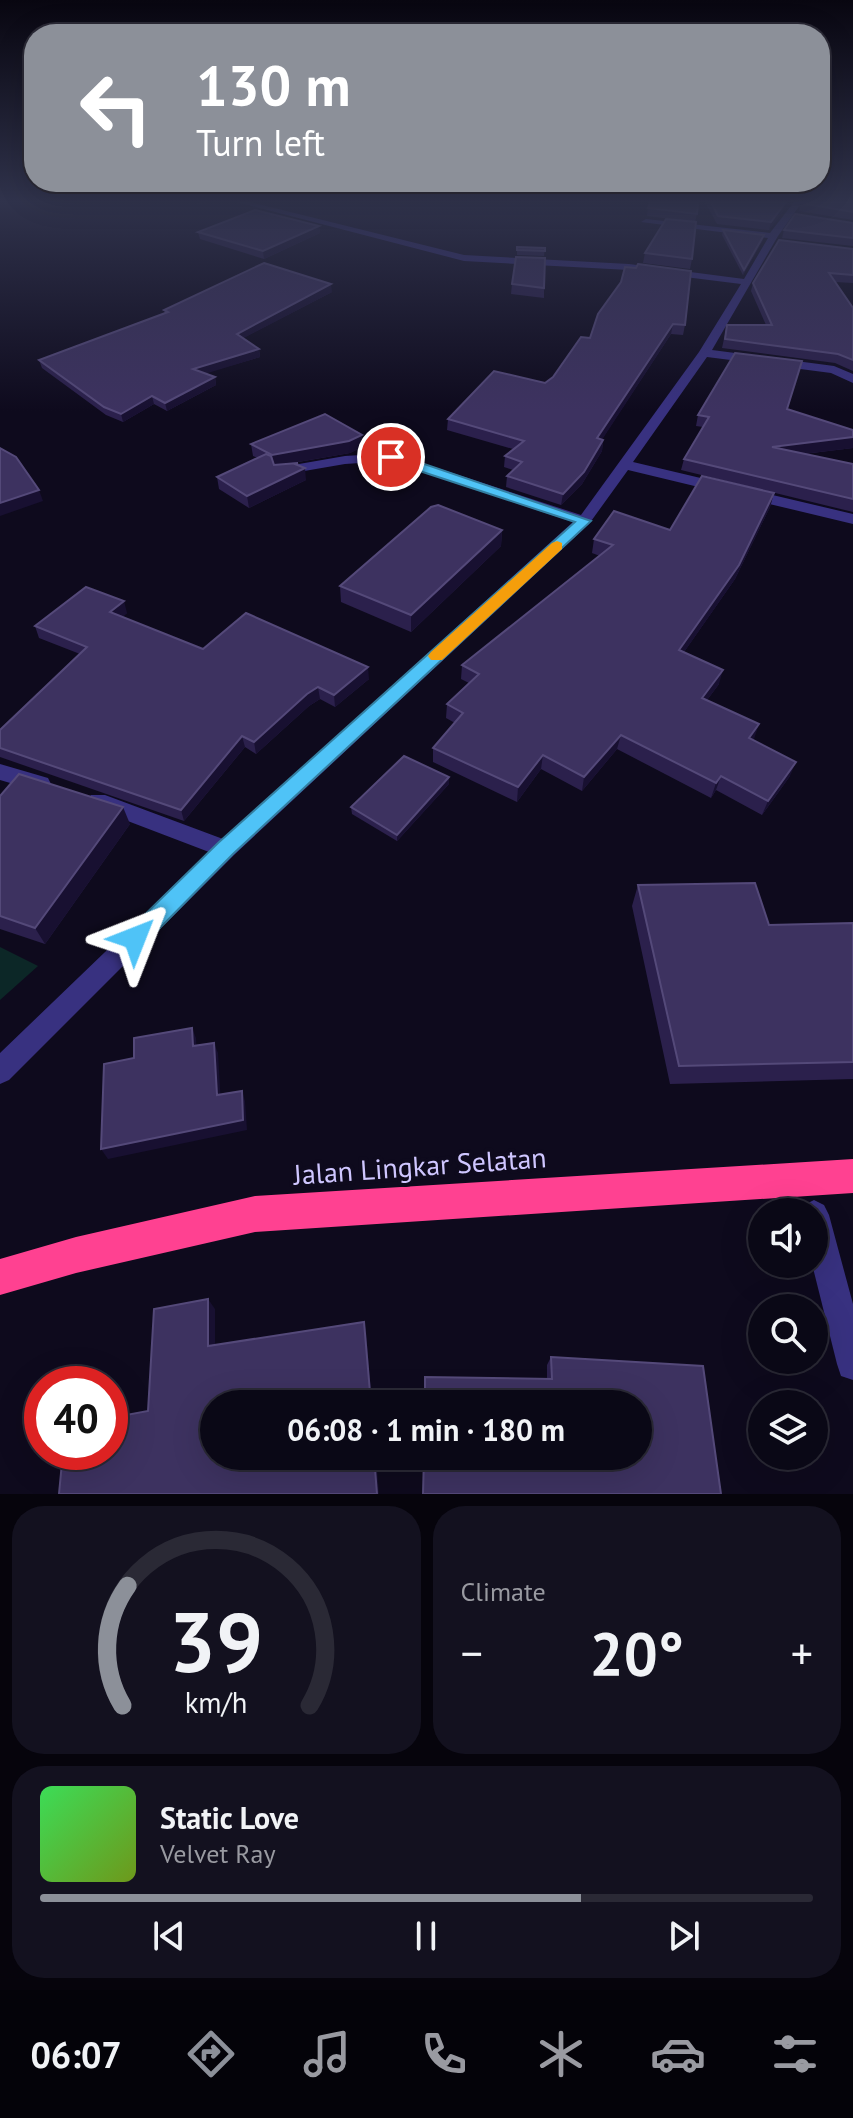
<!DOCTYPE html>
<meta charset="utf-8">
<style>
:root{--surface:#0a0816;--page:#13111f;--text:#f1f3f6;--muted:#999aa1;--line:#2a2935;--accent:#8c9099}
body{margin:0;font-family:"PT Sans",sans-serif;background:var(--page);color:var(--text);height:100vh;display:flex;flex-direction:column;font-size:30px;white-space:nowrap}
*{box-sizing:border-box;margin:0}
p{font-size:26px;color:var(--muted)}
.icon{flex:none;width:44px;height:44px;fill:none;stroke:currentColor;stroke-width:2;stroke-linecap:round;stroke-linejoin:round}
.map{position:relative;height:1494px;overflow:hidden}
.side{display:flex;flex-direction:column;gap:12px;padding:12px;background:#06040c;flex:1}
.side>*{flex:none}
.hud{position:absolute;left:24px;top:24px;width:806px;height:168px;border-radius:32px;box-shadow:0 8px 32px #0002,0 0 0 2px var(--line);background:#8c9099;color:#fff;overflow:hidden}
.tools{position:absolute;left:748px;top:1198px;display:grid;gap:16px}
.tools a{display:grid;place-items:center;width:80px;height:80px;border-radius:50%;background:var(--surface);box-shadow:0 8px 32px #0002,0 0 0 2px var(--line);font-size:40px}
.speed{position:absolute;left:24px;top:1366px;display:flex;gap:16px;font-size:40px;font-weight:700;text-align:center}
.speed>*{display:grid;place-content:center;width:104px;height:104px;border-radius:50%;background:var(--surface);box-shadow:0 8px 32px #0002,0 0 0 2px var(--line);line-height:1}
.speed .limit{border:12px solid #d22;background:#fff;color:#111}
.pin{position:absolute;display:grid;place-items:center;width:68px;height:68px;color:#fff;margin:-34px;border:4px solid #fff;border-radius:50%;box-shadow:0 2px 8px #0007}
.me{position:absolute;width:88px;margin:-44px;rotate:45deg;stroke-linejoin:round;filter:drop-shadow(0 0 6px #0008)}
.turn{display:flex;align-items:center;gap:28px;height:168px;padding:0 40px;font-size:36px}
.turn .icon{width:104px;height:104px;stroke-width:2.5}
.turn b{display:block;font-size:56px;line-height:68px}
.big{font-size:60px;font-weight:800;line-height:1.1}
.side .card{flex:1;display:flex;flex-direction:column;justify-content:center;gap:12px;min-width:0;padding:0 28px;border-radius:32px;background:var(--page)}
.side .dial{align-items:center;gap:0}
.dial svg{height:208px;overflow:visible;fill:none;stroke:var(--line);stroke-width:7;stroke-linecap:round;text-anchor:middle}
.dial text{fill:var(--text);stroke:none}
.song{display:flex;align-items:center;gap:24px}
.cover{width:96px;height:96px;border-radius:12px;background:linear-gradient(135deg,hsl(130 70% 55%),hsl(80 70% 35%))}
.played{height:8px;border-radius:4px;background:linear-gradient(90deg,var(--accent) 70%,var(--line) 70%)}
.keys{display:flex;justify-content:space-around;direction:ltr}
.heat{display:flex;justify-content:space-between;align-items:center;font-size:44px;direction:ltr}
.side .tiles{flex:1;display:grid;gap:12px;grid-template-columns:1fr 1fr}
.card:last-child{grid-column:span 2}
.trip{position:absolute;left:200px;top:1390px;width:452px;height:80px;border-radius:40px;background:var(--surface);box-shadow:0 8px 32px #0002,0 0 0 2px var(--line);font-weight:800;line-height:80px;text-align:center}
.dock{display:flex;height:128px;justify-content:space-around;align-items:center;background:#040309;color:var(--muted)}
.dock .icon{width:56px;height:56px}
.dock .active{color:var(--accent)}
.dock b{font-size:36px;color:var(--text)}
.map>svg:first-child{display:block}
</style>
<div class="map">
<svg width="853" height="1494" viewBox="0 0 853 1494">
<rect width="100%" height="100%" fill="#0e0a1d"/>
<polygon fill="#0c2727" points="0,947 38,966 0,1000"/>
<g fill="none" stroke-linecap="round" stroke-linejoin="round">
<g fill="#383180" fill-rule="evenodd">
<polygon points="237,202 250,202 464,255 629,264 744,279 768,238 641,222 646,219 770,233 794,202 802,202 778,236 712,350 834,366 853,374 853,383 831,373 707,357 633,462 853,514 853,524 628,470 589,524 234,855 9,1080 0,1084 0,1053 209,852 91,807 87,801 91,795 105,795 223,839 573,522 390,461 345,464 281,475 276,474 276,468 345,456 391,453 581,515 699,352 741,284 629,270 464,261"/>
<polygon points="0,764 48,778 51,784 48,790 41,792 0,780"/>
<polygon points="814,1200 824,1205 829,1215 853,1304 853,1380 841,1376 837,1364 812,1264 814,1264 814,1212 800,1212 804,1205"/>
</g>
<polygon fill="#ff4191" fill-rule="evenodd" points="853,1159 853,1193 255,1232 76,1273 0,1295 0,1259 76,1237 255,1196"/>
</g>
<g fill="#2b204c">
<polygon points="705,202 776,202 783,211 769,230 717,224"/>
<polygon points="853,202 853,220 799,211 801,203"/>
<polygon points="648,208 697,214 695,222 647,216"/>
<polygon points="853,223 853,246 782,238 784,230"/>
<polygon points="319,226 320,233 264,259 200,239 198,232"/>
<polygon points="723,230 763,240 743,275 722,235"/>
<polygon points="517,247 545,248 544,256 517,255"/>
<polygon points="853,249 853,283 835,282 853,308 853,371 835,363 722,348 727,325 766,325 751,291 753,283"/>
<polygon points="645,253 692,259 690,269 643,263"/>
<polygon points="512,284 544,288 544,298 511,294"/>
<polygon points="332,292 243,338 259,349 260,357 205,373 215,377 216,385 167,411 154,404 123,422 106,415 42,368 39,360 165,313 164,310"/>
<polygon points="598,314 685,325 683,335 671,334 602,439 603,440 602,451 582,484 561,505 506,487 507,476 513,470 504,467 505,456 513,449 447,430 448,419 545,383 553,377 590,338"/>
<polygon points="787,409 853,430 853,448 804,454 853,464 853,512 681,470 684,459 703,427 696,426 698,415"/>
<polygon points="362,435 362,447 350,453 287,464 298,465 306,480 249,508 219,489 217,477 258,458 253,456 251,444"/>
<polygon points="774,493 770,507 735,579 684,652 719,684 707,700 759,724 752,740 790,776 762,815 716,790 711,798 617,749 582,791 541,769 517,802 433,762 433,748 455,723 446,718 447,704 469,683 461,679 462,665 600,556 592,553 594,539 670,530"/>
<polygon points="502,530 501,546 411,632 341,602 340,586"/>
<polygon points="127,613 122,617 203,649 369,679 335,707 320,699 309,706 256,754 245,747 184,821 0,757 0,730 80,654 39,638 35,626"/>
<polygon points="449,784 397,841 352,814 351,807"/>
<polygon points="0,796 130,824 45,944 0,929"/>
<polygon points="638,885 769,925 853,923 853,1079 670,1084 632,906"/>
<polygon points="551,1357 721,1494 547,1379 547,1365"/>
</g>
<g fill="#181031">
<polygon points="197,202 210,202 197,205"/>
<polygon points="785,203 783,211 769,230 771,222"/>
<polygon points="319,226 320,233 264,259 263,251"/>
<polygon points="764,235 763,240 743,275 744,270"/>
<polygon points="331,284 332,292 238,341 237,334"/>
<polygon points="673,324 671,334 596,449 597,438"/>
<polygon points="259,349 260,357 195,377 193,369"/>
<polygon points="215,377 216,385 167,411 165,403"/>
<polygon points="152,396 154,404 123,422 121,414"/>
<polygon points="362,435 362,447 350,453 274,466 272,455"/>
<polygon points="853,437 853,448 769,458 772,447"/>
<polygon points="603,440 602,451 582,484 561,505 563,494"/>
<polygon points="298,463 299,471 305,468 306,480 249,508 247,496"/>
<polygon points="39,490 43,501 0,516 0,503"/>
<polygon points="774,493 770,507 735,579 675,665 679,650"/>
<polygon points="502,530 501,546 411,632 411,615"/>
<polygon points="124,601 127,613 114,624 110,612"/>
<polygon points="368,667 369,679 335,707 334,695"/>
<polygon points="723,670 719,684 698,712 702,698"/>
<polygon points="318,687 320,699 309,706 256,754 254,742 307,694"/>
<polygon points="759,724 754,739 743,753 749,738"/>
<polygon points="621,735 617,749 582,791 584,777"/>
<polygon points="242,736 245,747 184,821 181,810"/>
<polygon points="543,755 541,769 517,802 518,787"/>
<polygon points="796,762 790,776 762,815 768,801"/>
<polygon points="721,776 716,790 711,798 716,783"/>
<polygon points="449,777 449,784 397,841 397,835"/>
<polygon points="123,807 130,824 45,944 35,928"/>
<polygon points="192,1028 196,1038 197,1057 193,1046"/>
<polygon points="214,1043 218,1053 221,1105 217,1095"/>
<polygon points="242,1091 245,1101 247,1130 108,1159 101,1149"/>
<polygon points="208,1299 215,1309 215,1354 208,1346"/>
<polygon points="364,1322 366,1330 372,1404 371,1404"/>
<polygon points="374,1456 376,1456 379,1494 377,1494"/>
</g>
<g fill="#3d3260" stroke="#544979" stroke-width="2">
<polygon points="650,202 698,202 697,214 648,208"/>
<polygon points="711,202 776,202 785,203 771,222 718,216"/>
<polygon points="802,202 853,202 853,212 801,203"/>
<polygon points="255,210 319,226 263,251 198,232"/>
<polygon points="795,214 853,223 853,238 784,230"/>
<polygon points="666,219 696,222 692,259 645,253"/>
<polygon points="723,230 764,235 744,270"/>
<polygon points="779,240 853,249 853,275 829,273 853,308 853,360 838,354 725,339 727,325 772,325 753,283"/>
<polygon points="517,247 545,248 545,251 517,250"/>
<polygon points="516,257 545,258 544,288 512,284"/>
<polygon points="264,263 331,284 237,334 259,349 193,369 215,377 165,403 152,396 121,414 104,407 39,360 168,312 164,310"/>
<polygon points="638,264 691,271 685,325 673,324 597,438 603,440 584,472 563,494 507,476 522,462 505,456 524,441 448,419 494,371 545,383 553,377 581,337 590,338 598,314 621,282 625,267 636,268"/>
<polygon points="735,353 802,361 787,409 853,430 853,437 772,447 853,464 853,499 684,459 709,417 698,415"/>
<polygon points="325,414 362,435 349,441 272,455 251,444"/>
<polygon points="0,448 16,457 39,490 0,503"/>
<polygon points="266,454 271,456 274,465 298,463 295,464 305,468 247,496 217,477"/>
<polygon points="702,476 774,493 739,565 679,650 723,670 702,698 759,724 749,738 796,762 768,801 721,776 716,783 621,735 584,777 543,755 518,787 433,748 463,713 447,704 479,674 462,665 613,545 594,539 614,511 670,530"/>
<polygon points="438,505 502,530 411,615 340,586 431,507"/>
<polygon points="86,587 124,601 110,612 203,649 246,613 368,667 334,695 318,687 307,694 254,742 242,736 181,810 0,748 0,730 87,647 35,626"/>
<polygon points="404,756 449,777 397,835 351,807"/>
<polygon points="19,774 123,807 35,928 0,916 0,796"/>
<polygon points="755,883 769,925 853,923 853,1062 679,1066 638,885"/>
<polygon points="192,1028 193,1046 214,1043 217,1095 242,1091 243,1120 101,1149 104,1064 134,1058 134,1038"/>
<polygon points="208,1299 208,1346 364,1322 371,1404 214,1404 214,1456 374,1456 377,1494 59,1494 63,1452 110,1452 110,1418 148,1411 154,1309"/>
<polygon points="551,1357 703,1366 721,1494 423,1494 424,1456 638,1456 638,1404 425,1404 425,1377 552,1379"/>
</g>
<linearGradient id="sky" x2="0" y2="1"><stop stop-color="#080610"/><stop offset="0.49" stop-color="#30334c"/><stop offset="1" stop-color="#30334c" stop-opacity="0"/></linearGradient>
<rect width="853" height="411" fill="url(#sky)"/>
<polygon fill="#4fc3f7" stroke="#337fa1" stroke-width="2" points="386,454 395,454 591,521 233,854 143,945 135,947 128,945 125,938 128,931 218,843 575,522 386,460"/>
<polygon fill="#f59e0b" points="557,541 562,543 562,549 442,660 431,660 428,656 431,652 552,543"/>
<g text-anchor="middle" stroke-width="8" stroke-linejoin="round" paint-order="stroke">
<g font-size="28" fill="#cfc6ff" stroke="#0e0a1d">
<text transform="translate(420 1166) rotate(-4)" y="10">Jalan Lingkar Selatan</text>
</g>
</g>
</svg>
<div class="tools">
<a><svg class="icon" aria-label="sound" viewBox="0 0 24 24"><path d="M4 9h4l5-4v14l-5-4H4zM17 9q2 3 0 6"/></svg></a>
<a><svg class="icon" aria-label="search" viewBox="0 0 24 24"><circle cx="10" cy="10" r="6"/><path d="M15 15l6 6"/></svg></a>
<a><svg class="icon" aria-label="layers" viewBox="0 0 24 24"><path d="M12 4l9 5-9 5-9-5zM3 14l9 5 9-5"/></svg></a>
</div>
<div class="speed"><div class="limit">40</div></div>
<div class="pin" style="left:391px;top:457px;background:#d93025"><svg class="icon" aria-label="arrive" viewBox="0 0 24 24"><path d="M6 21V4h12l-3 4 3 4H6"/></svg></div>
<svg class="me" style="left:135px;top:938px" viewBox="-20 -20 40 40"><path d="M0-17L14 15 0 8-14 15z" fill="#4fc3f7" stroke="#fff" stroke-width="4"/></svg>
<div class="trip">06:08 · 1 min · 180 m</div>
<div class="hud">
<div class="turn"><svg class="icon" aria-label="left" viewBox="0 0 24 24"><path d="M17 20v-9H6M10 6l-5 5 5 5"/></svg><div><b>130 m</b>Turn left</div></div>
</div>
</div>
<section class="side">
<div class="tiles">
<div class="card dial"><svg viewBox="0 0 100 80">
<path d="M14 69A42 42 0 1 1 86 69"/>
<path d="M14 69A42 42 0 0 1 16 23" stroke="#8c9099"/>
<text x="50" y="56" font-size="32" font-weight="700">39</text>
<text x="50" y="72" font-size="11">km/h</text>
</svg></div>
<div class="card"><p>Climate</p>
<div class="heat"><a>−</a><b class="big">20°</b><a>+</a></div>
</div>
<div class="card">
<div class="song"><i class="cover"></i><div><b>Static Love</b><p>Velvet Ray</p></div></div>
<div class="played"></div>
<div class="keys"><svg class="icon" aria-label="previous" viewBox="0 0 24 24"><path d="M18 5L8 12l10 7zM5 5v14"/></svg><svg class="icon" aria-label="pause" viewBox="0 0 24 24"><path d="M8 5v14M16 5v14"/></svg><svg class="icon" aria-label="next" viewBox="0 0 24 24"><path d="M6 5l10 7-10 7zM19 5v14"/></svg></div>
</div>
</div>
</section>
<nav class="dock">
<b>06:07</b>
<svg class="icon active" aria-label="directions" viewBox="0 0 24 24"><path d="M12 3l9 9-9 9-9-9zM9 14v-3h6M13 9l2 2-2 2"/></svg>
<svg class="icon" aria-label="music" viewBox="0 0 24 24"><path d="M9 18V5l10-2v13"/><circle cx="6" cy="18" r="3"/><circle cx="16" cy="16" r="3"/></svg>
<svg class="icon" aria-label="phone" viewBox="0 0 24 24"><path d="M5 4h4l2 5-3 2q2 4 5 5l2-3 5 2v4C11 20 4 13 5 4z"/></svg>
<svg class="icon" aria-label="climate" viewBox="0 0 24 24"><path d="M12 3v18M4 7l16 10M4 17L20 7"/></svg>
<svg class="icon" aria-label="car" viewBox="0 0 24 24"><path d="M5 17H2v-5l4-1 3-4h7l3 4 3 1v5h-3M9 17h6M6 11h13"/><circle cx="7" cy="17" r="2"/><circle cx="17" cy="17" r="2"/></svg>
<svg class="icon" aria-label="filters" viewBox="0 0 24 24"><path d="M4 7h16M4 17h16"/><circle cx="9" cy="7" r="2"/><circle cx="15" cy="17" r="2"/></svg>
</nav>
